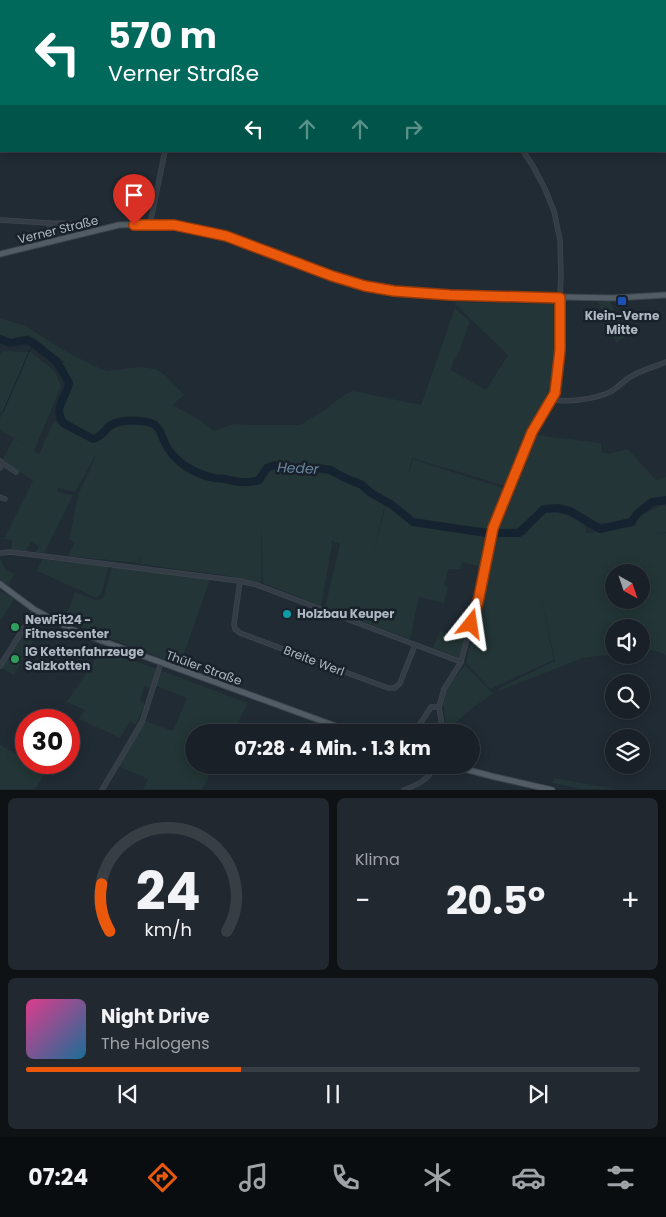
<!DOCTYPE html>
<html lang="de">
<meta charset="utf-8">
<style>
:root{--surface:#192027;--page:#22282f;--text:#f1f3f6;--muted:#9fa3a7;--line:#373e44;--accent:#ea580c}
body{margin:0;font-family:Poppins,sans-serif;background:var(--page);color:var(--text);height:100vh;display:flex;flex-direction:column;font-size:19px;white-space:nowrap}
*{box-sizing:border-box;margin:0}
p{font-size:16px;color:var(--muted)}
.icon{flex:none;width:28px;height:28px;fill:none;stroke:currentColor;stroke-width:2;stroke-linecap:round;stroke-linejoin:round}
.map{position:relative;height:790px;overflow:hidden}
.sheet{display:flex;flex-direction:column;gap:8px;padding:8px;background:#0e1215;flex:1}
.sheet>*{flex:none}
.top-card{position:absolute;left:0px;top:0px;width:666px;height:152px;box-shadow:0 2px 12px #0003,0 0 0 1px var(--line);background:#00695c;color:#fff;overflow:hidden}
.needle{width:32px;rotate:140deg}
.tools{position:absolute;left:605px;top:564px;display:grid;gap:10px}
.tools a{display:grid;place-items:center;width:45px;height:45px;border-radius:50%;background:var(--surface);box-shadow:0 2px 12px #0003,0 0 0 1px var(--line);font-size:25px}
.speed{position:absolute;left:15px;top:709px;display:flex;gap:10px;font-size:25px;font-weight:700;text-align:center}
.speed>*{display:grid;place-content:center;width:65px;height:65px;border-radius:50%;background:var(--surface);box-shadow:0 2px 12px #0003,0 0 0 1px var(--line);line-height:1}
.speed .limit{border:8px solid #d22;background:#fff;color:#111}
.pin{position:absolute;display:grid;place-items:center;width:42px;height:42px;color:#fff;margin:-51px -21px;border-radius:50% 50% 50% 0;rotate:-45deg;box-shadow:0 0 5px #0007}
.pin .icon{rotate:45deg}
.me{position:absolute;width:55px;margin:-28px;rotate:15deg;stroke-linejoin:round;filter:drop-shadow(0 0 4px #0008)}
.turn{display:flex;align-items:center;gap:18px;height:105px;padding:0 25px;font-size:22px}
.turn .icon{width:65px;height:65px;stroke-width:2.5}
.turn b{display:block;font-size:35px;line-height:42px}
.lanes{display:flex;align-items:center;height:48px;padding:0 25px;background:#0003;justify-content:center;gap:25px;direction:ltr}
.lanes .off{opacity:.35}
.big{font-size:38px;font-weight:700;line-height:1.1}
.sheet .tile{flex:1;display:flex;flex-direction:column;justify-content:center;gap:8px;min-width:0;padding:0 18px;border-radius:8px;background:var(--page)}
.sheet .dial{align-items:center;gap:0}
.dial svg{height:130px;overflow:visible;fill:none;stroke:var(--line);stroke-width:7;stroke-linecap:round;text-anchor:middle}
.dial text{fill:var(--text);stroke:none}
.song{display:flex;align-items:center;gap:15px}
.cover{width:60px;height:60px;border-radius:8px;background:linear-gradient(135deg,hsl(330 70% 55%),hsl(200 70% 35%))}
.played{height:5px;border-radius:2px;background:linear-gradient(90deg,var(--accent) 35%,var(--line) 35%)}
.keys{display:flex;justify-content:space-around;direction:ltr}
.heat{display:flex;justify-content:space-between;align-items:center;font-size:28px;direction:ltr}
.sheet .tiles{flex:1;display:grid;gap:8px;grid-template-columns:1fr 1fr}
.tile:last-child{grid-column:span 2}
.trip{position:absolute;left:185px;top:724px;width:295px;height:50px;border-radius:25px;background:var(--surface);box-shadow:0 2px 12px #0003,0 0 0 1px var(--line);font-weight:700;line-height:50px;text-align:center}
.dock{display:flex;height:80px;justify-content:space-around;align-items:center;background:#0a0d10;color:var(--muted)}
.dock .icon{width:35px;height:35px}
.dock .on{color:var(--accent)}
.dock b{font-size:22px;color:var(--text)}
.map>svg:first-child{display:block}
</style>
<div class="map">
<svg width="666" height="790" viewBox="0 0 666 790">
<rect width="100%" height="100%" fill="#212b34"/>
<g fill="#233536" fill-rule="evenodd">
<polygon points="610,301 626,337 616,342 598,302"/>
<path d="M456,302L554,304L556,307L558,340L552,390L549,398L527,433L506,486L412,458L408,475L413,459L505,489L488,530L414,520L405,514L395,504L373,490L365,482L358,478L347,476L332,466L317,465L291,466L274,462L268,463C265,468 262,473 259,477C249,486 227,476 215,475L233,485H257L267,472L274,468L288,471L305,472L308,475L328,472L343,480L359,486L385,505L373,553L386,505L415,526L452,531L489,538L481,567L463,562L460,569H449L444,585L448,587L444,603L419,597L410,639L325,608L340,544L331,540L332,545L321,606L263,583L261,526V583L228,576L140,564L141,554L139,563L68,556L75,542L69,539L79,492L89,472L98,451L75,492L58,488L57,492L73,495L44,553L36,552L39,546L31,542L26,551L12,549V540L4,539L33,481L2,460L14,438L32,449L0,430V418L3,413L0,412V354L3,351L31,352L51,368L57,375L61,386L34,451L39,454L54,421C62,427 86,442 96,441C105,440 108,432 115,428C125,422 142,425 153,427L157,432V430L161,428C150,415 125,416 110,423C106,425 102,431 99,435L94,436L62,417V410L72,383L62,364L65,362C52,354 42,342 28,335C18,339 10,342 0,336V318L26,326L60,348L92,365L107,371L138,367L156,369L166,376L184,395L172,405L195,417L214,431L233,424L252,425H300L323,411L344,395L353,391L421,405L455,308L470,322L457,357L453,361L451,370L486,390L508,355L455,304Z"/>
<path d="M536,435L601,443V452L609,454L628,449L656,480L666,477V498C648,498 638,505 628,520C621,521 607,524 600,523C595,522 588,517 582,514C554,501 541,503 521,528L495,530L531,438Z"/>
<path d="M663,505L666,506V532L657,534L666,533V655L656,651L641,649V628H614V654L583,658L496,692L501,687L555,661L538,583L554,660L490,689L466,663L493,549V545L491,544L492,537L525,535C530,529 540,515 547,512C555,509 580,519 584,525C586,528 586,530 587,533L635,526L639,516ZM614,572H641V600H614Z"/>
<polygon points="0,558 5,569 14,574 8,586 0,579"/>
<polygon points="42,559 109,567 101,594 97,597 95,597 37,571"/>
<polygon points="112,567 210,579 180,665 64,621 75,592 95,600 103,599"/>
<polygon points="0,591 14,599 2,619 0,618"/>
<polygon points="34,617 44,623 14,675 1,668 31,619"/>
<polygon points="440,631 465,638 461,655 458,658 433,648"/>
<polygon points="102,649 157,669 150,688 144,686 140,701 145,703 136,725 130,722 120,738 79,719 85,710 67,702"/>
<polygon points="465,665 493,694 472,708 447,731 443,705 446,689"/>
<polygon points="162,671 248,703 233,732 194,732 194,765 215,765 202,789 143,789 148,779 118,766 145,721 173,731 187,698 156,686"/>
<polygon points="0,745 26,759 26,762 34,763 47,770 35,789 0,789"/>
<polygon points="554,778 615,789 581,789 552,783"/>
</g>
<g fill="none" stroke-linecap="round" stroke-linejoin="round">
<polyline stroke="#152331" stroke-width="1" points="3,412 33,343"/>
<path stroke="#152331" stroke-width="8" d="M0,339L10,343L26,340L33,343L57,362L69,383C66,399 53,406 63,423L93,439C104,436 103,430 111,425C119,420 132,420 142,421C146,421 153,423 156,426C161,430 162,438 165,443C169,452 177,460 185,466C193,471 204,476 214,478C217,479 221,478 225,479C237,482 247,484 259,480L267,468L275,465L290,469L318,468L330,470L345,478L362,485L371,493L392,505L413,522L473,531L494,533H519L544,509L558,508L570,511L600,529L631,522L638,513L652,502L666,500"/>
<defs>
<g id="minor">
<polyline points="235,0 236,1"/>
<polyline points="374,0 375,1"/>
<polyline points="608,0 609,1"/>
<polyline points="62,1 63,0"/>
<polyline points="219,1 221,0"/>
<polyline points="665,111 666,113"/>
<polyline points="0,116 1,115"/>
<polyline points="0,220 49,223 91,224"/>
<polyline points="49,223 51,242"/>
<polyline points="150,224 165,151"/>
<path d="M551,400C571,402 590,400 608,393C616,390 623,381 630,377C641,370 654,367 666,362"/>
<polyline points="0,461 2,463 0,468"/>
<polyline points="2,463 16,472"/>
<polyline points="0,497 5,499"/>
<polyline points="0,553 11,552 240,581 257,585 461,662"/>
<polyline points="240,581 234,624 235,629 240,633 388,688 395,688 400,683 415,645"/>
<polyline points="0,666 35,610"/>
<polyline points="415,732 431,707 439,707"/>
<polyline points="443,732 439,707 444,689 461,662 477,601 493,529 531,432 551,400 556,387 560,350 560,297 561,274 560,240 554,211 545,189 533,166 523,151"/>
<polyline points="102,790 142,722 161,663"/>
<path d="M404,790C419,784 428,780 436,765"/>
</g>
<g id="major">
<polyline points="0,254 119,225 150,224 175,225 226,237 332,276 365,286 394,291 450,295 560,297 613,298 666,295"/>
<polyline points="0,584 35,610 75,631 352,732"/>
<polyline points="450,765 491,776 552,790"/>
</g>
</defs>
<use href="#minor" stroke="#3d464f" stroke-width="5.5"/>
<use href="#major" stroke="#3d464f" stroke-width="7"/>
<use href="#minor" stroke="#343d45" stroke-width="4"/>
<use href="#major" stroke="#525c65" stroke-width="5"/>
</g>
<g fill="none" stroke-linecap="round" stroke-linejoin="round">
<defs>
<polyline id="route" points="134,225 174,225 226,236 332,276 365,286 394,291 450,295 560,298 560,350 555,393 532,432 493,528 478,602 471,624"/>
</defs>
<use href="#route" stroke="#983908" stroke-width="12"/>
<use href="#route" stroke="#ea580c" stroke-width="9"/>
</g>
<rect fill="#1a4fb4" stroke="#19222a" stroke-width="2" x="617" y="296" width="10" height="10" rx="2.5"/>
<circle fill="#0f9aa8" stroke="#19222a" stroke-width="2" cx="287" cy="614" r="5"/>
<g fill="#2e9e5b" stroke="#19222a" stroke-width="2">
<circle cx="15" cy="627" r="5"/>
<circle cx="15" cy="659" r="5"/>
</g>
<g text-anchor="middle" stroke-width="5" stroke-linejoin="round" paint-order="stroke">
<g font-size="12" fill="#aeb8c2" stroke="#19222a">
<text transform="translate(58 230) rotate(-14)" y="4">Verner Straße</text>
<text transform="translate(314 661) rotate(21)" y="4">Breite Werl</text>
<text transform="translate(204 668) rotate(20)" y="4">Thüler Straße</text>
</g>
<g font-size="12" font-weight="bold" fill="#aeb8c2" stroke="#19222a" text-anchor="start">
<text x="622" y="320" text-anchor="middle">Klein-Verne<tspan x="622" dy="14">Mitte</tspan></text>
<text x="297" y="618">Holzbau Keuper</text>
<text x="25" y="624">NewFit24 -<tspan x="25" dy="14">Fitnesscenter</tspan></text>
<text x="25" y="656">IG Kettenfahrzeuge<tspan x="25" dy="14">Salzkotten</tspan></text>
</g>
<g font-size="14" font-style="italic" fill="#69859f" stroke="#19222a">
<text transform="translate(298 468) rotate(3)" y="5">Heder</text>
</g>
</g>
</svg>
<div class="tools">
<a><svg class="needle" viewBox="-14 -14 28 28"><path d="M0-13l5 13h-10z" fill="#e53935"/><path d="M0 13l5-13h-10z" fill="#9fa3a7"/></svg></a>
<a><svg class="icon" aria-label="sound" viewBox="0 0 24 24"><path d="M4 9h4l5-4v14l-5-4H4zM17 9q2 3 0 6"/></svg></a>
<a><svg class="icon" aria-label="search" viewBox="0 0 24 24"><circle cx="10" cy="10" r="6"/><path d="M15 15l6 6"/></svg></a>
<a><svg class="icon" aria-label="layers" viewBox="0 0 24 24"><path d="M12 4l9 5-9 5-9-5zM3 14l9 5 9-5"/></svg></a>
</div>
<div class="speed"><div class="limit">30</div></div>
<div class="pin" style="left:134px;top:225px;background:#d93025"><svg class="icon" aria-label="arrive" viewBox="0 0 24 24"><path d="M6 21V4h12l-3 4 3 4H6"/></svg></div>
<svg class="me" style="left:471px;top:624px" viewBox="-20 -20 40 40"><path d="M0-17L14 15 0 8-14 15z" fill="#ea580c" stroke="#fff" stroke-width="4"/></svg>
<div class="trip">07:28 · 4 Min. · 1.3 km</div>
<div class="top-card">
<div class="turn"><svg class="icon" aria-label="left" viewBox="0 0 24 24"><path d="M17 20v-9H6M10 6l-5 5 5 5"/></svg><div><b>570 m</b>Verner Straße</div></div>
<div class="lanes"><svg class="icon" aria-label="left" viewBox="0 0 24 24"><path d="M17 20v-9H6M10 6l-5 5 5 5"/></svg><svg class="icon off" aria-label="ahead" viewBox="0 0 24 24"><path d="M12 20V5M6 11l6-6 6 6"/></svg><svg class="icon off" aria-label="ahead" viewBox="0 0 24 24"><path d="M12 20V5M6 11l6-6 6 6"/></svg><svg class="icon off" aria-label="right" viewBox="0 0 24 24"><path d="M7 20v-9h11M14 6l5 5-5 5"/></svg></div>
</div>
</div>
<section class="sheet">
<div class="tiles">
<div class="tile dial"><svg viewBox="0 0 100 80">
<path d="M14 69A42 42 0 1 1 86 69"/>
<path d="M14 69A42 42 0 0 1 9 40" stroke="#ea580c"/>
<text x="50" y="56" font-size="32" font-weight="700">24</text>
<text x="50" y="72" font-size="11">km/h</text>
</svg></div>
<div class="tile"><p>Klima</p>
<div class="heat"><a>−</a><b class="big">20.5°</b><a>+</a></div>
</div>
<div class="tile">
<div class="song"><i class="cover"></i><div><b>Night Drive</b><p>The Halogens</p></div></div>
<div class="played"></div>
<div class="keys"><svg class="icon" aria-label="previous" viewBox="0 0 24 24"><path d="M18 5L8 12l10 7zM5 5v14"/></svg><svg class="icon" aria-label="pause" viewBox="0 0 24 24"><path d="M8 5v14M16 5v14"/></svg><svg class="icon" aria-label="next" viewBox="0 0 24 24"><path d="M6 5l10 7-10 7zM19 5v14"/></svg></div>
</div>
</div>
</section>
<nav class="dock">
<b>07:24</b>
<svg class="icon on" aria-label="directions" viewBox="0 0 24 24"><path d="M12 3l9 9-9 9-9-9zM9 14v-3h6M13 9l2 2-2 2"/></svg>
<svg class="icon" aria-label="music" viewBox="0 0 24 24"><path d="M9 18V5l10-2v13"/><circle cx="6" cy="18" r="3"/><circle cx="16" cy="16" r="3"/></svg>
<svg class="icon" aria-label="phone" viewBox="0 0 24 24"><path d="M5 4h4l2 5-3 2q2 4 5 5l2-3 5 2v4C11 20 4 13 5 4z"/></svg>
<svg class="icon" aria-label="climate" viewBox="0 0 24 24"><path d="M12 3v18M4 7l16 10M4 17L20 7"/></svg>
<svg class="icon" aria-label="car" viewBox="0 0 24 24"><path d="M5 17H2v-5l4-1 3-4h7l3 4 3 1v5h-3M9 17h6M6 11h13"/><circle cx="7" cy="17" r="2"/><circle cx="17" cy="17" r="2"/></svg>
<svg class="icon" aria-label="filters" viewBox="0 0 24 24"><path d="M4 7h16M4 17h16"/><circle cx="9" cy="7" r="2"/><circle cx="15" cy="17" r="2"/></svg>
</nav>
